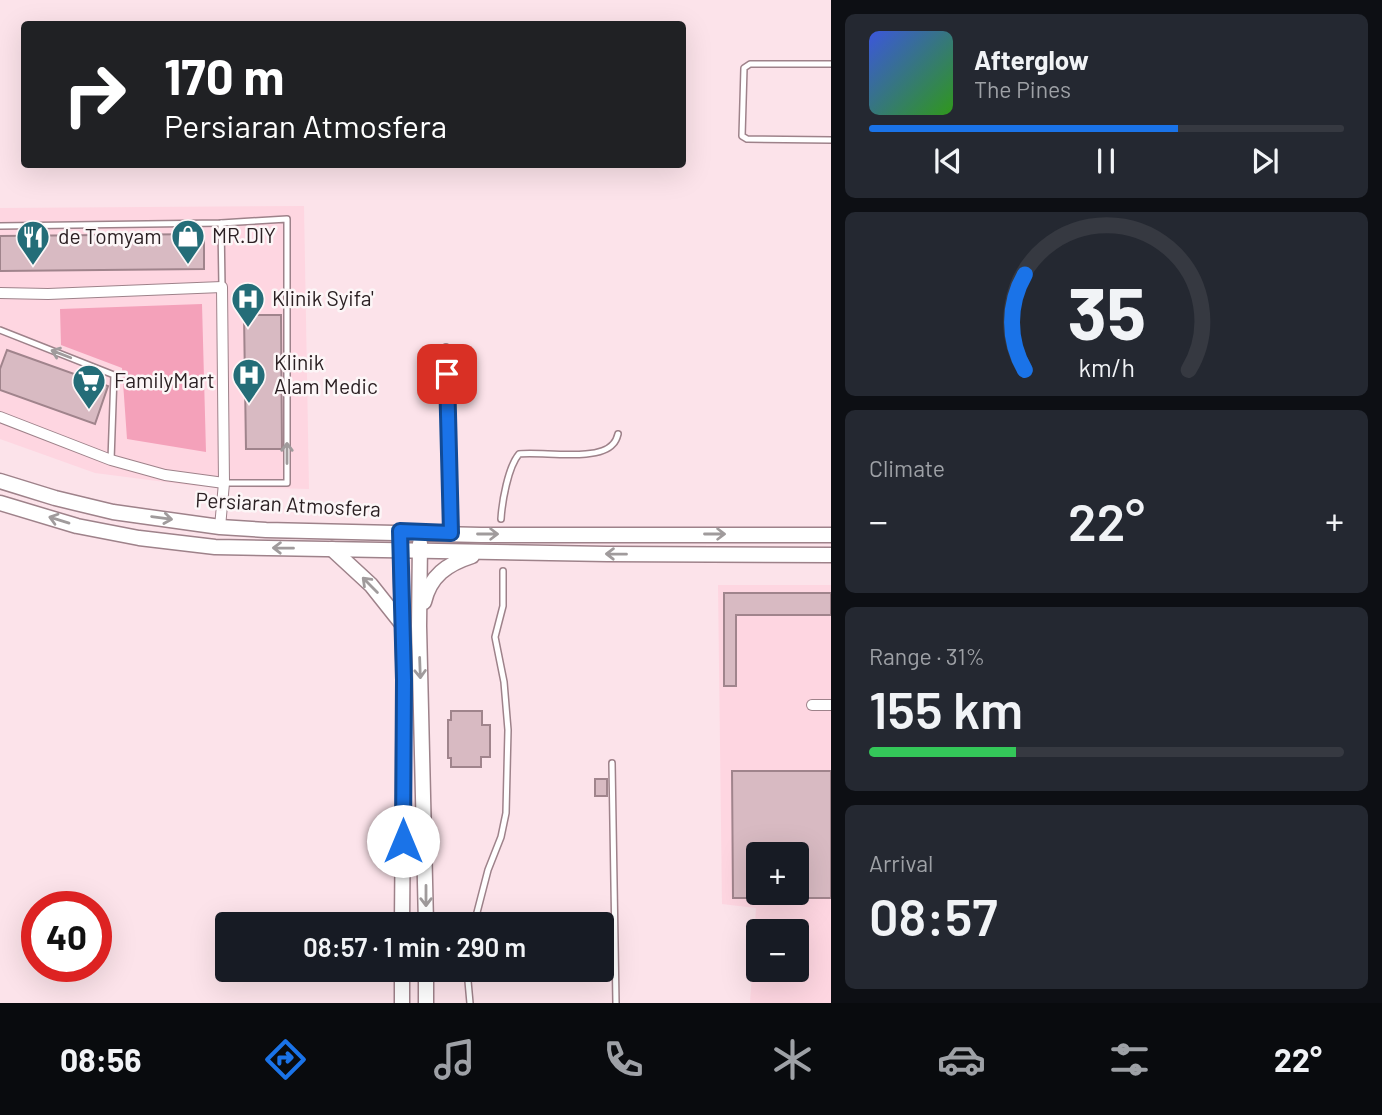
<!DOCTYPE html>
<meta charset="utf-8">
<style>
:root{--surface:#171b24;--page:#242831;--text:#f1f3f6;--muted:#9ea1a6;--line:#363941;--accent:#1a73e8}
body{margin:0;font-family:Barlow,sans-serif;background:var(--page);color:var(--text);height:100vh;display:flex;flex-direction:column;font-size:26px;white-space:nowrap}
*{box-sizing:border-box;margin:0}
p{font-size:23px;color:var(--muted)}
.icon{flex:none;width:38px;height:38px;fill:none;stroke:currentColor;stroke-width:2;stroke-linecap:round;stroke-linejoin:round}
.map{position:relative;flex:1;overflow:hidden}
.details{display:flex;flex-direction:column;gap:14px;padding:14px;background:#0d0f14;width:551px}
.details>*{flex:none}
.hud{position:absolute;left:21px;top:21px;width:665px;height:147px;border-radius:7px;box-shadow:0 7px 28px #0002;background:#202124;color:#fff;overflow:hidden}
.controls{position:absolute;left:746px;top:842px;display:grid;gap:14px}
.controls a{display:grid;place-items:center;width:63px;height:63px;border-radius:7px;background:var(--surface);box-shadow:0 7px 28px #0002;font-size:35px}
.speed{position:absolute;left:21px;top:891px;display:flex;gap:14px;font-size:35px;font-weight:700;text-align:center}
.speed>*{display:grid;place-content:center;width:91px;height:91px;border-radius:50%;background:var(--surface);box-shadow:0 7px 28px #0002;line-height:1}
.speed .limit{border:10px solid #d22;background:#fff;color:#111}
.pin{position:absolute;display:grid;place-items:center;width:60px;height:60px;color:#fff;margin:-30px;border-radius:14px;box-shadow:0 4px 10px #0006}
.me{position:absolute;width:77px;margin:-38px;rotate:0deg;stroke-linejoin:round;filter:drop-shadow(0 0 5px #0008)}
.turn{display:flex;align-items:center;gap:24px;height:147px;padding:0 28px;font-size:32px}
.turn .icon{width:91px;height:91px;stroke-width:2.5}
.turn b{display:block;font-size:49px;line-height:60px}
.big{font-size:52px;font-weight:600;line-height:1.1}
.details .card{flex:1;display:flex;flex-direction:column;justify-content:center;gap:10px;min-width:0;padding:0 24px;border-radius:10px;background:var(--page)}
.details .dial{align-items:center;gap:0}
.dial svg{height:182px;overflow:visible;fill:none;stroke:var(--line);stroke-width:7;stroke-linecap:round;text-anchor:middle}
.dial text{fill:var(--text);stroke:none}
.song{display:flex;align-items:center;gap:21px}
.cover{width:84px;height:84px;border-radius:10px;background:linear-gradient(135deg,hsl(230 70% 55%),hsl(110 70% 35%))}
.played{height:7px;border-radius:4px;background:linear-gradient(90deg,var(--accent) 65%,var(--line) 65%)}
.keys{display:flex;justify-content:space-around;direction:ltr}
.heat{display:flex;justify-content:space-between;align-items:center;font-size:38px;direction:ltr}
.charge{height:10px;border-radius:5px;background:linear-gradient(90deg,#34c759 31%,var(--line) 0)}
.trip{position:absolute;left:215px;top:912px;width:399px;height:70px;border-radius:7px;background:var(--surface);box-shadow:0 7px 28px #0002;font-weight:600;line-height:70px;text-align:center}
.tabs{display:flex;height:112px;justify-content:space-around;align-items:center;background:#090b0e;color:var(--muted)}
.tabs .icon{width:49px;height:49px}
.tabs .active{color:var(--accent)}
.tabs b{font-size:32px;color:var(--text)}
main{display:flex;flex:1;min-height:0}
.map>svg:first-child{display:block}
</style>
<main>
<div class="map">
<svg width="831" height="1003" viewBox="0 0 831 1003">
<rect width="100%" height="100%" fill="#fce3ea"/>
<g fill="#fed6e1" fill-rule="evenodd">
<polygon points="304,206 309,489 196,486 95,473 0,439 0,208"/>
<path d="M718,585H831V1003H750L756,908L722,904ZM758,854H796V892H758ZM758,931H796V970H758Z"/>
</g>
<polygon fill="#f4a1ba" points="202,304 206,452 127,439 122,368 61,345 60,309"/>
<g fill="#d8bac2" stroke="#a0848c" stroke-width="2">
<polygon points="204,234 204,269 0,271 0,236"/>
<polygon points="244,315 281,315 282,449 246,449"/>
<polygon points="7,350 108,386 95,424 0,390 0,369"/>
<polygon points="724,593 831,593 831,615 736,615 736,686 724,686"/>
<polygon points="451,711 482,711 482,725 490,725 490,757 481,757 481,767 451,767 451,758 448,758 448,720 451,720"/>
<polygon points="732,771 831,771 831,898 796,898 796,854 758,854 758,898 733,898"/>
<rect x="595" y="779" width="12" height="17"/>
</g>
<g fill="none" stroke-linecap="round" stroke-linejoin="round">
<defs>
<g id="lane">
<polyline points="831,64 750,64 744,68 742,136 747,139 831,140"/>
<polyline points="221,223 222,287"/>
<polyline points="0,226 221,223 287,219 287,483 224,483"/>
<polyline points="0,330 114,375 111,460"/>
<polyline points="446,347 451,533"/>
<path d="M501,519C502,502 508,467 519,454C541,451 598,462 613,444C616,441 617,438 618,434"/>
<polyline points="612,763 616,1003"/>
<polyline points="474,924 488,870 501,837 506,813 508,730 504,682 495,637 503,606 503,571"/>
<polyline points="467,970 470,1003"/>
</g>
<g id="street">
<polyline points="0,293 48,294 222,287 224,483 220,527"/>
<polyline points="0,417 111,460 165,475 224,483"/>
<polyline points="812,705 831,705"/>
</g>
<g id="secondary">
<polyline points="0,481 55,498 113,512 220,527 266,530 481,535 831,535"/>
<polyline points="0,503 77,526 139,538 215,547 607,554 831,555"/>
<polyline points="400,543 404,680 402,924"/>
<polyline points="420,543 419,626 426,924"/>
<polyline points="332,549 371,585 402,624"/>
<path d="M424,602C430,576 447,564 472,556"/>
<polyline points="402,1003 402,970"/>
<polyline points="426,1003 426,970"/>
</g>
</defs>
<use href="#lane" stroke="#9e828a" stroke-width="8"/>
<use href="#street" stroke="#9e828a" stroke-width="12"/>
<use href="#secondary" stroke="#9e828a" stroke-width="17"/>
<use href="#lane" stroke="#fff" stroke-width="5"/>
<use href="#street" stroke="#fff" stroke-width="10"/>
<use href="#secondary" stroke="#fff" stroke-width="14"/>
</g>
<defs><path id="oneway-shaft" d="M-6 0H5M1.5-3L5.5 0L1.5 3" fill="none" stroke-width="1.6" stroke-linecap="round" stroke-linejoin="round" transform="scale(1.75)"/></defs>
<g stroke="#a09b9c">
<use href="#oneway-shaft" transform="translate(61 354) rotate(-159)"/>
<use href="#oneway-shaft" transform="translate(287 453) rotate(-90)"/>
<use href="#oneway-shaft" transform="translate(162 518) rotate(8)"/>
<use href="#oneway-shaft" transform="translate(59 520) rotate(-163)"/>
<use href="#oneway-shaft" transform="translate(488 534)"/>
<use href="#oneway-shaft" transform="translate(715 534)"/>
<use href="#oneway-shaft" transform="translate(283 548) rotate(-179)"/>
<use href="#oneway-shaft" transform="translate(616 554) rotate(-179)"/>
<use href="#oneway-shaft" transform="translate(370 585) rotate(-135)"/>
<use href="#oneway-shaft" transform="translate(420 668) rotate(88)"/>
<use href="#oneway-shaft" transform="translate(426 896) rotate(90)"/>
</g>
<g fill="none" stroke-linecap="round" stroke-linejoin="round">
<defs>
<polyline id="route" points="403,841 404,680 400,531 451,533 447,374"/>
</defs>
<use href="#route" stroke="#114b97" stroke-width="18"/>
<use href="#route" stroke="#1a73e8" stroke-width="12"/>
</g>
<defs>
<symbol id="shop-pin" viewBox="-11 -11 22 30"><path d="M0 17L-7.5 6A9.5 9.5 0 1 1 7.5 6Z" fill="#246d78" stroke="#fcf6f7"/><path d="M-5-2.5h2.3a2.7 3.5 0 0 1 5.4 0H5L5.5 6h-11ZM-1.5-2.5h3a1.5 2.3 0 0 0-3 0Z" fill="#fff"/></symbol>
<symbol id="restaurant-pin" viewBox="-11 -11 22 30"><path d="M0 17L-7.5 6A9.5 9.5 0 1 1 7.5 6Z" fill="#246d78" stroke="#fcf6f7"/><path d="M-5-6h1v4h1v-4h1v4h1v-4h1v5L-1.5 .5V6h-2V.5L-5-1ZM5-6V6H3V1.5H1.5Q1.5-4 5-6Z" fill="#fff"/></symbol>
<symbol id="hospital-pin" viewBox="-11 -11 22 30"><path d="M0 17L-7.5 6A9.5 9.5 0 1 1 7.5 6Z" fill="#246d78" stroke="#fcf6f7"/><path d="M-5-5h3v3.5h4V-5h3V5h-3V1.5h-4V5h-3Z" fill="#fff"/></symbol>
<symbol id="supermarket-pin" viewBox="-11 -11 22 30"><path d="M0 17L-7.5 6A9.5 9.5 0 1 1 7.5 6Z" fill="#246d78" stroke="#fcf6f7"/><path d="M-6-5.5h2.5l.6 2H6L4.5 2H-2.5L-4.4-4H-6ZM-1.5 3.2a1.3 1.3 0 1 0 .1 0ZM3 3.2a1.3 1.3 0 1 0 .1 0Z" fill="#fff"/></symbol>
</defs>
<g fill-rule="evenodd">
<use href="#shop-pin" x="169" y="217" width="38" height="52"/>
<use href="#restaurant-pin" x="14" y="218" width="38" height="52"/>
<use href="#hospital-pin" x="229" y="280" width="38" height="52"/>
<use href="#hospital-pin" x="230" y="356" width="38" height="52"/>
<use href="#supermarket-pin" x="70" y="362" width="38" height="52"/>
</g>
<g text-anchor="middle" stroke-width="5" stroke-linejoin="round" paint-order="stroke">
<g font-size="21" fill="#2b2023" stroke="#fcf6f7" text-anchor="start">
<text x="212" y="243">MR.DIY</text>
<text x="58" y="244">de Tomyam</text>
<text x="272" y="306">Klinik Syifa'</text>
<text x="274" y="370">Klinik<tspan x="274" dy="24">Alam Medic</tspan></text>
<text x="114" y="388">FamilyMart</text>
</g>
<g font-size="21" fill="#2b2023" stroke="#fcf6f7">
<text transform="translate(288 505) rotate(3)" y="7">Persiaran Atmosfera</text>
</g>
</g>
</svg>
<div class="controls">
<a>+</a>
<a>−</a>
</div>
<div class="speed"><div class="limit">40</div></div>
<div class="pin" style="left:447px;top:374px;background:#d93025"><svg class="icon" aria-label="arrive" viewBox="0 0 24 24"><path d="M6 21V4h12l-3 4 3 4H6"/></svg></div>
<svg class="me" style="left:403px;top:841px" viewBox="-20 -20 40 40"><circle r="19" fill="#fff"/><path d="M0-13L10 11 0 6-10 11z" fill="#1a73e8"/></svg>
<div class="trip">08:57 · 1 min · 290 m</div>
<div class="hud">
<div class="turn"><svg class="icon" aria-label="right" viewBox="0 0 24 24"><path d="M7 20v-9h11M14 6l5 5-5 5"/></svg><div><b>170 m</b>Persiaran Atmosfera</div></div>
</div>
</div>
<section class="details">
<div class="card">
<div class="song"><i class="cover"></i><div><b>Afterglow</b><p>The Pines</p></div></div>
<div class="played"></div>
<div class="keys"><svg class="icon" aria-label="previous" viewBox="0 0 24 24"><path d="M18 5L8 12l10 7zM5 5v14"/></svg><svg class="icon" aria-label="pause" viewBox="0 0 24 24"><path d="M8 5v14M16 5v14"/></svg><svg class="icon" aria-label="next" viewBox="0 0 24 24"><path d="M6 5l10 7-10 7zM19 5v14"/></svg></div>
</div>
<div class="card dial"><svg viewBox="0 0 100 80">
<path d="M14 69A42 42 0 1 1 86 69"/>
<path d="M14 69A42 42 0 0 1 14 27" stroke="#1a73e8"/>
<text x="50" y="56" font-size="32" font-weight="700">35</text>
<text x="50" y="72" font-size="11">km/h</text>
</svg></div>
<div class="card"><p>Climate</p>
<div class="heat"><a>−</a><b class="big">22°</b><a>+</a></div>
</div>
<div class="card"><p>Range · 31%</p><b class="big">155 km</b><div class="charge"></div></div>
<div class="card"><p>Arrival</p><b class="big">08:57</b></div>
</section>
</main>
<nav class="tabs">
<b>08:56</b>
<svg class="icon active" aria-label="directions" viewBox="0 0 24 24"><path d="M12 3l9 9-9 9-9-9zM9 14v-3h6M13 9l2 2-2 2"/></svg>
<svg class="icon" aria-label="music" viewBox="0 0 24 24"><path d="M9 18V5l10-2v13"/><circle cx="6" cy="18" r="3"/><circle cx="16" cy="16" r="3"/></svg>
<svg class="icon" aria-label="phone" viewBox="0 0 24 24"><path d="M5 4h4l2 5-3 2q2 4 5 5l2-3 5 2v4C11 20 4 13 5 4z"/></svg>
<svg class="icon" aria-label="climate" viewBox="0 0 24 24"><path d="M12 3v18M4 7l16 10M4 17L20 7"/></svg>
<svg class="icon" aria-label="car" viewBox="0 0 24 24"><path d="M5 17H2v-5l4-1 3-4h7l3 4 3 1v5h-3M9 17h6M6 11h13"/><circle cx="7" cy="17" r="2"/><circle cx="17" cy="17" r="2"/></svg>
<svg class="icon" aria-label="filters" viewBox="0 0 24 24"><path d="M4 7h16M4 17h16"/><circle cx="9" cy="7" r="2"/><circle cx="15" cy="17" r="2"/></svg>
<b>22°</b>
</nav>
